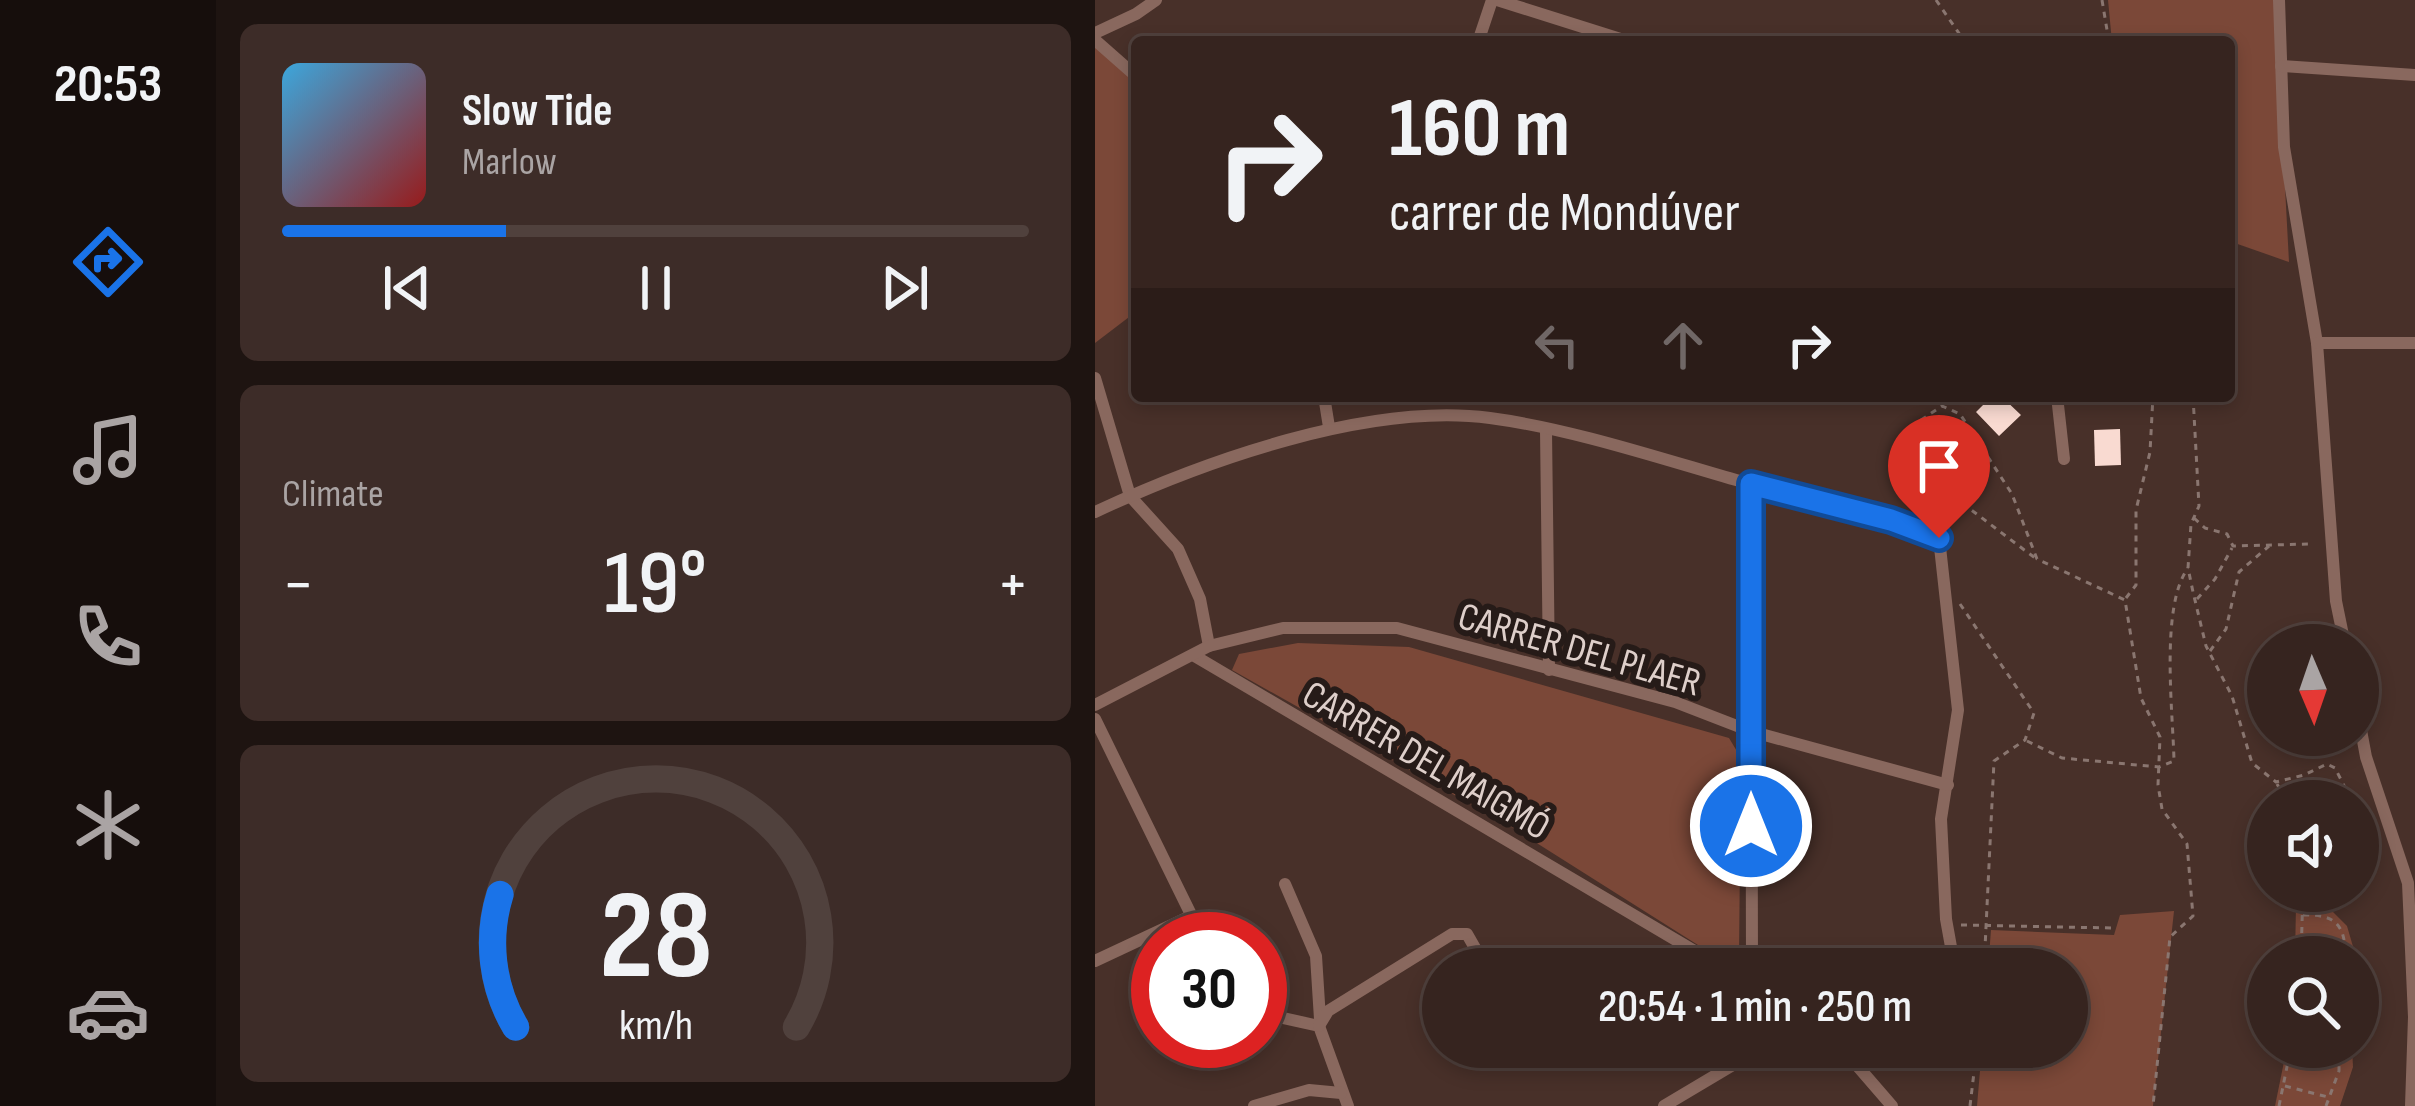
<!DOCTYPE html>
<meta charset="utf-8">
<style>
:root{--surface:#36241f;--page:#3d2c28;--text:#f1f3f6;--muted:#aaa4a4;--line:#50413d;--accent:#1a73e8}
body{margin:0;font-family:"Sofia Sans Condensed",sans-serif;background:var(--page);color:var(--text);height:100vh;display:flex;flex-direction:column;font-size:45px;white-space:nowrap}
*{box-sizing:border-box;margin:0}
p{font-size:39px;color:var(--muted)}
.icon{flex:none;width:66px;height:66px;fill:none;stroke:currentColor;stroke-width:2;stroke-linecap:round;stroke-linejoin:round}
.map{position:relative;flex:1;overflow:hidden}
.panel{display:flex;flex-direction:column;gap:24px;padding:24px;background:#1e1411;width:879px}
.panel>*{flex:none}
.hud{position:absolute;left:36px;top:36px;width:1104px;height:366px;border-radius:12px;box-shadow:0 6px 18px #0003,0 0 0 3px var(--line);background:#36241f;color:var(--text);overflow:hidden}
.needle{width:78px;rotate:178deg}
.controls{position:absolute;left:1152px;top:624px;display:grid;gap:24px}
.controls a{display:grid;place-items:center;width:132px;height:132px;border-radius:50%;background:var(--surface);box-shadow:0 6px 18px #0003,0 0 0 3px var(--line);font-size:60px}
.speed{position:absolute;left:36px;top:912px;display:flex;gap:24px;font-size:60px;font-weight:700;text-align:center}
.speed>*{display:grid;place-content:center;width:156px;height:156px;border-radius:50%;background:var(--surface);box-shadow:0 6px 18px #0003,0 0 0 3px var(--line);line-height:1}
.speed .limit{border:18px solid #d22;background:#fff;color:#111}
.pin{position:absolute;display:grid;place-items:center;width:102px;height:102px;color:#fff;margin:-123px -51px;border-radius:50% 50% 50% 0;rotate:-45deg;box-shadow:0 0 12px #0007}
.pin .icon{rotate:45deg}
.me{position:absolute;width:132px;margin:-66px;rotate:0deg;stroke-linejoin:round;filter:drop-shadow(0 0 9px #0008)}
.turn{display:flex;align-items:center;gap:42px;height:252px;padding:0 60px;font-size:54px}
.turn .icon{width:156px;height:156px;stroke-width:2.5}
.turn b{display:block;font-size:84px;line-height:102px}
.lanes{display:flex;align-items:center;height:114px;padding:0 60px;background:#0003;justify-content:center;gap:60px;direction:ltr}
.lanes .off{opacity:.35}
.big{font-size:90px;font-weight:600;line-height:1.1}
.panel .widget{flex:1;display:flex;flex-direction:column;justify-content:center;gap:18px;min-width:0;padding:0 42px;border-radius:18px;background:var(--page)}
.panel .dial{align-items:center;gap:0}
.dial svg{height:312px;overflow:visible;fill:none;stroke:var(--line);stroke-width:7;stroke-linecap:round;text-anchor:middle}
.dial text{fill:var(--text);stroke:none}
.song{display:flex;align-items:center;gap:36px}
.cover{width:144px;height:144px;border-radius:18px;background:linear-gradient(135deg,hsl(200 70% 55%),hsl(0 70% 35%))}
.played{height:12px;border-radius:6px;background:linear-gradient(90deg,var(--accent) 30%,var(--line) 30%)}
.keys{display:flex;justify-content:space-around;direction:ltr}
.heat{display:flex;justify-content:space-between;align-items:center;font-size:66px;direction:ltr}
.trip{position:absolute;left:327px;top:948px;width:666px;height:120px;border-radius:60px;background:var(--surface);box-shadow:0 6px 18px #0003,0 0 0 3px var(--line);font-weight:600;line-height:120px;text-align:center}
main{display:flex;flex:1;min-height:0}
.tab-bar{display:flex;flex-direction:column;width:216px;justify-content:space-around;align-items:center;background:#160e0c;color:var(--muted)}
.tab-bar .icon{width:84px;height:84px}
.tab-bar .selected{color:var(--accent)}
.tab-bar b{font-size:54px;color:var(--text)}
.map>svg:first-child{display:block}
</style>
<main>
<nav class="tab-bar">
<b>20:53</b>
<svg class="icon selected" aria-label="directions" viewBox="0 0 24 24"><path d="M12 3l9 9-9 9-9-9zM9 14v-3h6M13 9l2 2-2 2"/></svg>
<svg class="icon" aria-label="music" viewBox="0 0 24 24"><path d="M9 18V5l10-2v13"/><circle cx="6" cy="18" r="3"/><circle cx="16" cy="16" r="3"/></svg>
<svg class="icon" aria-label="phone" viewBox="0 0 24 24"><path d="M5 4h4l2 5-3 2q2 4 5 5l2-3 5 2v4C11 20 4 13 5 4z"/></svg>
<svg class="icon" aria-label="climate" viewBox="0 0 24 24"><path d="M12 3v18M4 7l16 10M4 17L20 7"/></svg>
<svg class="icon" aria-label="car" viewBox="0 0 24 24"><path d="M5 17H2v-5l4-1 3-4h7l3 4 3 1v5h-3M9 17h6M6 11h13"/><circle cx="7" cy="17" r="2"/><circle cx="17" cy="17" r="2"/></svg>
</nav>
<section class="panel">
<div class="widget">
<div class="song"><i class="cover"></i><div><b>Slow Tide</b><p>Marlow</p></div></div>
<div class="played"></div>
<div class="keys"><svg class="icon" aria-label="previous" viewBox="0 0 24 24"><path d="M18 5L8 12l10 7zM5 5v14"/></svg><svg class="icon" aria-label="pause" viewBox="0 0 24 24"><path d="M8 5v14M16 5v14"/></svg><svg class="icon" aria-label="next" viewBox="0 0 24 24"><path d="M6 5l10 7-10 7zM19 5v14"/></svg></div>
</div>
<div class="widget"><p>Climate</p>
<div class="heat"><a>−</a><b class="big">19°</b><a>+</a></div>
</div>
<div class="widget dial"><svg viewBox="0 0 100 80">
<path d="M14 69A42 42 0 1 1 86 69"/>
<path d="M14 69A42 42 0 0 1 10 35" stroke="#1a73e8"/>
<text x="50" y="56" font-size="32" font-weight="700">28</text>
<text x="50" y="72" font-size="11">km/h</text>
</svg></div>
</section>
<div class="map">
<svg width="1320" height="1106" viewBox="0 0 1320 1106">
<rect width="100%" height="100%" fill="#483029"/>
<g fill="#7b4838">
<polygon points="1013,0 1180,0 1194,262 1134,241 1134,42 1017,42"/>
<polygon points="0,40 42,77 42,311 0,343"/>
<polygon points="203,643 314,647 634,738 646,758 644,958 633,964 418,828 137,670 144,654"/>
<polygon points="1201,905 1233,907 1252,926 1261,957 1200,957"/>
<polygon points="1079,911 1058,1106 882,1106 887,1047 972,1047 972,969 893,969 896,930 1019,935 1025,915"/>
<polygon points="1192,1047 1257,1047 1258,1067 1245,1106 1180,1106"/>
</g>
<g fill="#f9dad1">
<polygon points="906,396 926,415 904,436 881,412 895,398 898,401"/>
<polygon points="1025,429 1026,465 1000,466 999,430"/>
</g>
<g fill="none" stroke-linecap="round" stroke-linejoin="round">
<g stroke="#8a7670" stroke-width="3" stroke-dasharray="6 6" stroke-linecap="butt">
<polyline points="841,0 870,42"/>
<polyline points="1007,0 1014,42"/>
<polyline points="1098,396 1104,506 1096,524 1093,568 1098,592 1111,646 1137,696 1157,763 1181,782 1209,775 1232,764 1240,768 1257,801"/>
<polyline points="836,500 869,498 875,509 940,558"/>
<polyline points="1099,518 1110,528 1132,534 1138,546 1215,544"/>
<polyline points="841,524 819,446 826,420 847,406 865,414 917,494 942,559 1030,600 1046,698 1065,737 1063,785 1067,809 1092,844 1098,916 1075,937 1058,1106"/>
<polyline points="1031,598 1041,585 1041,510 1055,452 1058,396"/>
<polyline points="1102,599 1120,579 1137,548"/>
<polyline points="865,604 939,713 930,740 899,761 889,969"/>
<polyline points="1115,651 1131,629 1144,572 1174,546"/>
<path d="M932,741L967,758L1064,767L1079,761C1078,712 1065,606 1093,568"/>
<polyline points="1182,784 1192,801"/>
<path d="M1208,915C1240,914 1251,925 1250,957"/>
<polyline points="866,925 1017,928"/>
<polyline points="1206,957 1208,891"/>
<polyline points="1226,1047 1243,1049"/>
<polyline points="1190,1086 1233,1097"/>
<polyline points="875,1106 882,1047"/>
<polyline points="1184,1106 1196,1047"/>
<polyline points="1231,1106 1244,1071 1244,1047"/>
</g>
<g stroke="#89685e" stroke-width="12">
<polyline points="402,0 535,42"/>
<polyline points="1184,0 1189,147 1222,343 1241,601 1250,645"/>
<polyline points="0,33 41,14 61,0"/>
<polyline points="0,40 42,77"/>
<polyline points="383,42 397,0"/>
<polyline points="1186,66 1320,75"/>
<polyline points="1222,343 1320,343"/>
<polyline points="0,378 35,496 83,549 105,599 114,646"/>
<polyline points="229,396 234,427"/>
<polyline points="962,396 969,459"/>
<polyline points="451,431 454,670"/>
<polyline points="656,485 657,969"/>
<path d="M0,512C109,461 274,402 395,418C478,429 570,460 651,483C716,502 781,514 844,538L863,710L846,819L851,919L860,969"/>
<polyline points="98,655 630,969"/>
<polyline points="0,705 114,646 188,628 302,628 580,702 655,731 853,785"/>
<polyline points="1263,714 1271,757 1313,883 1319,1017 1316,1106"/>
<polyline points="0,719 108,939"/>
<polyline points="190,884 221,956 225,1019"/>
<polyline points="0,961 96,916"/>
<polyline points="165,1013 224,1026 253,1106"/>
<polyline points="224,1026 233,1011 357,934 372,934 392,969"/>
<polyline points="438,1047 441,1052"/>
<polyline points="746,1047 797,1106"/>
<polyline points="159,1106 214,1090 246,1093"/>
<polyline points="569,1106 668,1047"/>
</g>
</g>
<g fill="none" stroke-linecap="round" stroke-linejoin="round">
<defs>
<polyline id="route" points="656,826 656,484 796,520 844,538"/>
</defs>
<use href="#route" stroke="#114b97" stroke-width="30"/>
<use href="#route" stroke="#1a73e8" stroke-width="21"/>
</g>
<g text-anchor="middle" stroke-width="12" stroke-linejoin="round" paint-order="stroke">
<g font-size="39" fill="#decfca" stroke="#261b18">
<text transform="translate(485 648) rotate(16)" y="14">CARRER DEL PLAER</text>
<text transform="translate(332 759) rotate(30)" y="14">CARRER DEL MAIGMÓ</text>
</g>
</g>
</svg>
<div class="controls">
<a><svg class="needle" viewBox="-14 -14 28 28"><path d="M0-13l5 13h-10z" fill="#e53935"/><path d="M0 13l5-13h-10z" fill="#aaa4a4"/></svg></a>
<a><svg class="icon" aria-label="sound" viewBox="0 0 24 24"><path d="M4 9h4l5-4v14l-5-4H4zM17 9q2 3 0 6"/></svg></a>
<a><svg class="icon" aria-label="search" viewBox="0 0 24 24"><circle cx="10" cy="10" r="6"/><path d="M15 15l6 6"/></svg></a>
</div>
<div class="speed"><div class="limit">30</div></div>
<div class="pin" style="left:844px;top:538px;background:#d93025"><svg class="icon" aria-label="arrive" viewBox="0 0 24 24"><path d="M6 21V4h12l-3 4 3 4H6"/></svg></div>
<svg class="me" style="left:656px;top:826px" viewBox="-20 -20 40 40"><circle r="17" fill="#1a73e8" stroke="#fff" stroke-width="3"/><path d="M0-11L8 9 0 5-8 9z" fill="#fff"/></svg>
<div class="trip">20:54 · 1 min · 250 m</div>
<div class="hud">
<div class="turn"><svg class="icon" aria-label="right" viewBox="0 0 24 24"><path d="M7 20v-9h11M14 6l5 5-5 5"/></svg><div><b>160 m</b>carrer de Mondúver</div></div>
<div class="lanes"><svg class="icon off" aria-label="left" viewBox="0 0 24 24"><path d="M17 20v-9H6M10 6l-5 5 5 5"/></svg><svg class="icon off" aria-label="ahead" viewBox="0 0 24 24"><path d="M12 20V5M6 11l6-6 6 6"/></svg><svg class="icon" aria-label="right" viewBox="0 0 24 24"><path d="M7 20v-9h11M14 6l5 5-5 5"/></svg></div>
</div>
</div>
</main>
